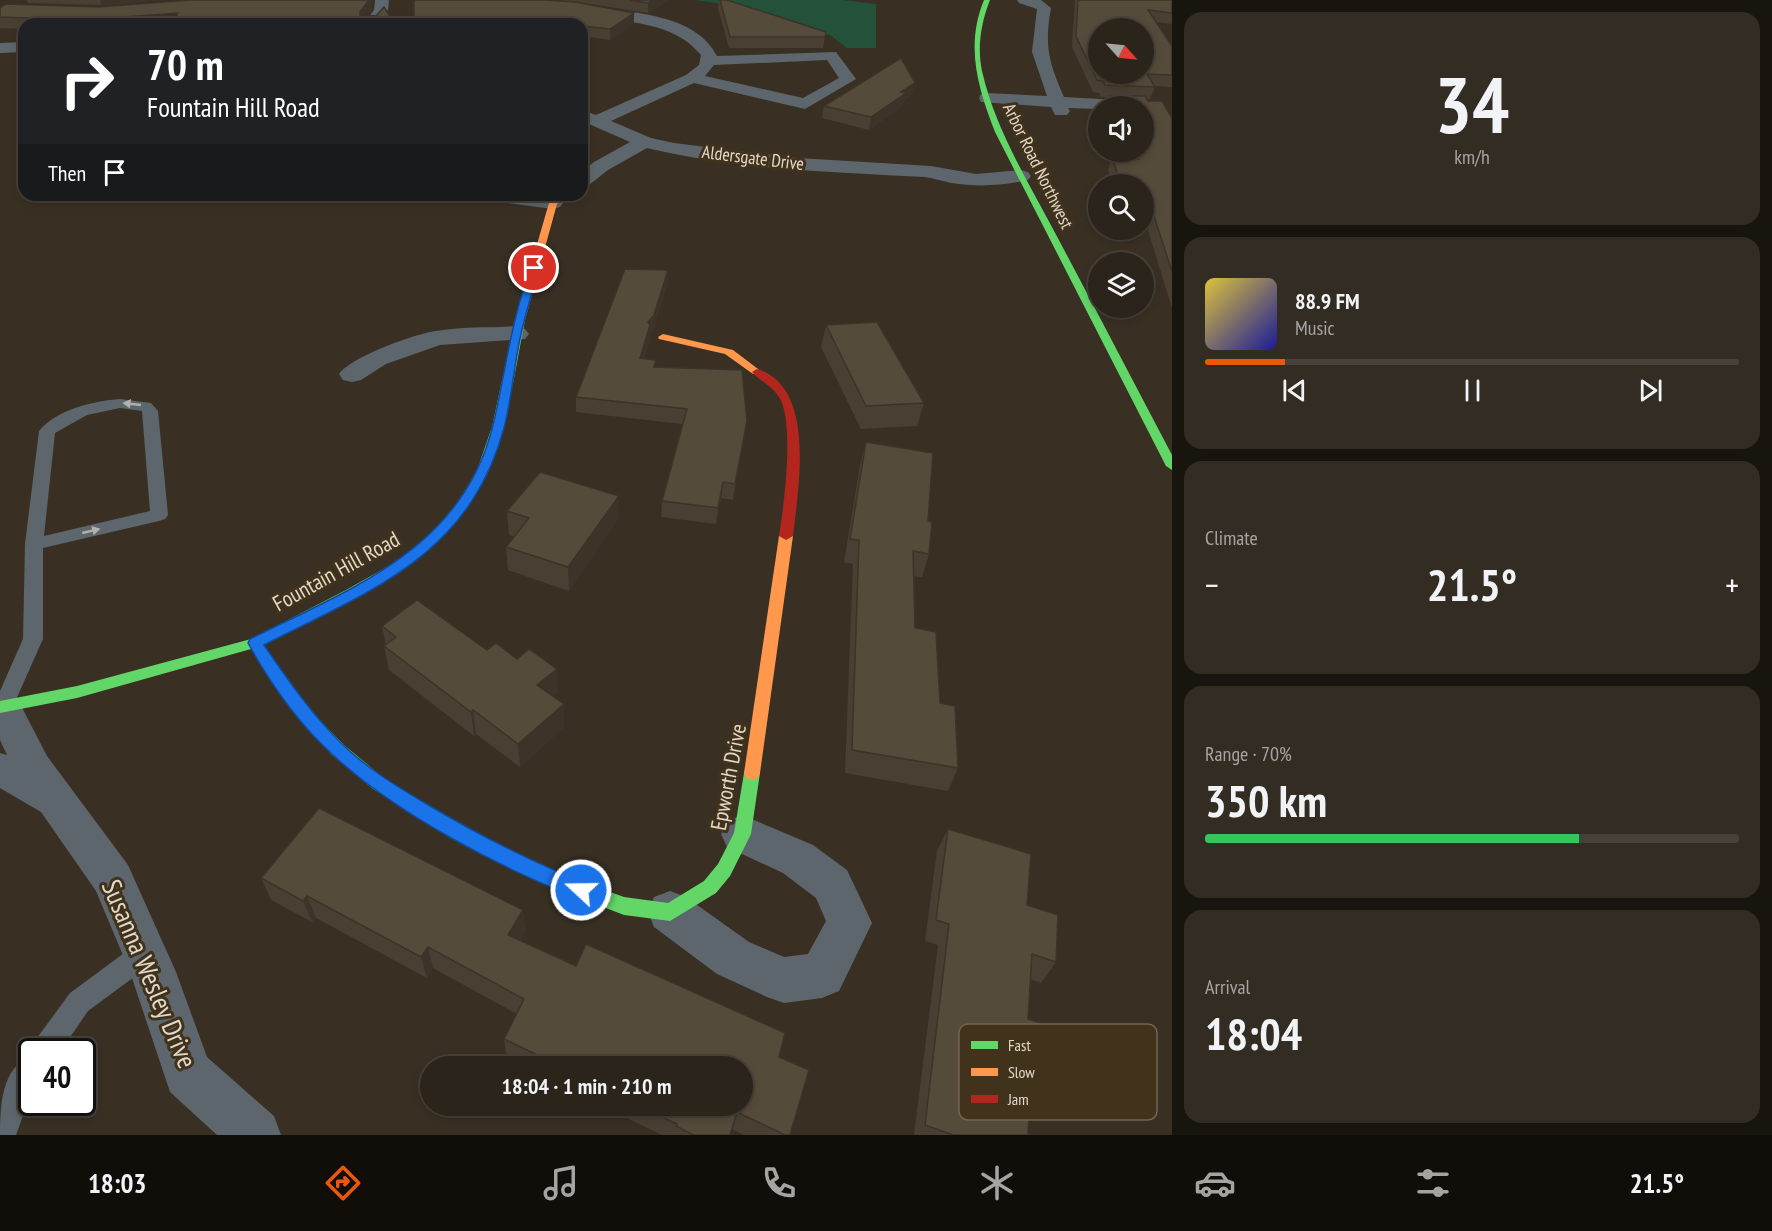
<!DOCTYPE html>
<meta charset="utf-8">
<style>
:root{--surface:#2b241a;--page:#332c23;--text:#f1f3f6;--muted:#a6a4a2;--line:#474139;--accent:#ea580c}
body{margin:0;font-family:"PT Sans Narrow",sans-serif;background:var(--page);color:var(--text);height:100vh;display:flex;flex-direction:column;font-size:22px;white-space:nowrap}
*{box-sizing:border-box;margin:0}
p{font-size:20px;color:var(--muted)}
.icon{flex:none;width:33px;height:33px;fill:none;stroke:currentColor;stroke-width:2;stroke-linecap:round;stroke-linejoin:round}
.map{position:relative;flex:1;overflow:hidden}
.details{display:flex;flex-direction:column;gap:12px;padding:12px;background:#18140e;width:600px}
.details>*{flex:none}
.hud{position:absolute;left:18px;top:18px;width:570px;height:183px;border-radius:18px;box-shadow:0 3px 9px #0003,0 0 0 2px var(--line);background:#202124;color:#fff;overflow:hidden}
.needle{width:39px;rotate:117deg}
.controls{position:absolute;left:1088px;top:18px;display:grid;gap:12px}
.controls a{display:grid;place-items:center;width:66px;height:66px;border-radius:50%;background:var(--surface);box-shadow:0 3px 9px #0003,0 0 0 2px var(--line);font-size:30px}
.speed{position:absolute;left:18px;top:1038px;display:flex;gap:12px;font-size:30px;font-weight:700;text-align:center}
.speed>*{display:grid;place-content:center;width:78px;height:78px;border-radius:50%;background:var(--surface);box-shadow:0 3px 9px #0003,0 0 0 2px var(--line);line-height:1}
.speed .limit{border:3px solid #111;border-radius:9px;background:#fff;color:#111}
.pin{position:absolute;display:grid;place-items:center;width:51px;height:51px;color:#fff;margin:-26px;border:3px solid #fff;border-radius:50%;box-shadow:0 2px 6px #0007}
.me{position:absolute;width:66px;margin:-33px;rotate:291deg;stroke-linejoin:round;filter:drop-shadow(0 0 4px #0008)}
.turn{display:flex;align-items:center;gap:21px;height:126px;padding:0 30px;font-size:27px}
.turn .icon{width:78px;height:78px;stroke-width:2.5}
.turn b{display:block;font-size:42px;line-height:51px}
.then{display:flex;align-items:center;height:57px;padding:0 30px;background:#0003;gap:12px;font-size:22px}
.big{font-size:45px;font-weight:600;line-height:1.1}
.details .card{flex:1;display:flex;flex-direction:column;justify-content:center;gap:9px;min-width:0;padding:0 21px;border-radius:18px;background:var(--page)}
.details .dial{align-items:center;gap:0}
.dial b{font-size:78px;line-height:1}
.song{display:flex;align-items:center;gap:18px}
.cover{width:72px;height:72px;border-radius:9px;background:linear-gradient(135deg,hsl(50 70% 55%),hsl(240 70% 35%))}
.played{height:6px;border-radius:3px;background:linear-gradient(90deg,var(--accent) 15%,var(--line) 15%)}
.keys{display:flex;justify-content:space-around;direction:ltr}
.heat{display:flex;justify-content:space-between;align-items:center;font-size:33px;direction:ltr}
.charge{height:9px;border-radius:4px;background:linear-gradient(90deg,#34c759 70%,var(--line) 0)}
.trip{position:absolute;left:420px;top:1056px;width:333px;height:60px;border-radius:30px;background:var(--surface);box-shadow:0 3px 9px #0003,0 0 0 2px var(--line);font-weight:600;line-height:60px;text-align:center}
.dock{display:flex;height:96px;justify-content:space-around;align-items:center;background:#110e0a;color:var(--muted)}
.dock .icon{width:42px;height:42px}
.dock .on{color:var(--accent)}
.dock b{font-size:27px;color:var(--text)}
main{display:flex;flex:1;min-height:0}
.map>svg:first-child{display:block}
</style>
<main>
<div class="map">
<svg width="1172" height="1135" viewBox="0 0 1172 1135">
<rect width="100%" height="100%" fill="#393023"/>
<polygon fill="#24513a" points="695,0 842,0 876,4 876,48 847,48 830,35 778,29 744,7"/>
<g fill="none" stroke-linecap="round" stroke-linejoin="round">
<g fill="#5c666c" fill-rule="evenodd">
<path d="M120,399L151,403L158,411L168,515L165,519L159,521L43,548V639L10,713L0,714V691L23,639L25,544L39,431C57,409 94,401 120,399ZM120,408L142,411L150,511L44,536L55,433L87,415Z"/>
<polygon points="144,942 153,945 157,954 153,963 88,1011 60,1052 32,1052 32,1054 30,1052 34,1042 70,993 135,945"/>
<path d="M32,1055V1091L16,1135H0C0,1107 1,1067 32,1055Z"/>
</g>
<g fill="#5c666c" fill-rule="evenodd">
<polygon points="375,0 389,0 388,10 377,24 363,24 374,10"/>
<path d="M1017,0H1041L1051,8C1044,46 1049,63 1064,97L1153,102L1159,103L1162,107L1159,111L1143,112V106H1098V109L1068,108L1070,111L1067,115H1055L1051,107L981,102L979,98L981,94L987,93L1047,96L1032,52L1037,9L1019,3Z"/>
<path d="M591,7C631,12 696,14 717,56L836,52L856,79L805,109L694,83L611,121L651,138L674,143L798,158L931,166L976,174L1021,170L1028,172L1031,176L1028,180C1002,186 977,187 951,183C942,181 933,178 924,177C832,172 737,170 647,148L608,170L589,185L582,187V171L594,162L630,142L582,121V110L596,115L686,75L699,65L701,55C672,20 627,24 586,14L584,11L586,8ZM827,60L839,78L803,98L705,76L714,65Z"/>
<polygon points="24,42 24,52 0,53 0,43"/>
<polygon points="483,195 539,195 560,199 563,203 560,207 553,209 493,201 486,199"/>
<path d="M516,326L525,329L529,334L525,339L440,345L386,364L361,380L352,382L343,380L339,374C351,357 414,334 436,331C462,326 490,328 516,326Z"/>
<polygon points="3,692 16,696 47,756 128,865 176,972 207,1057 274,1116 281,1135 217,1135 170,1092 130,972 96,891 41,812 0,788 0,753 7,755 0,740 0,693"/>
<polygon points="742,815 813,845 847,870 872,923 839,991 822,998 784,1003 767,997 717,974 654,927 648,912 654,897 670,891 686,897 749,942 784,957 808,954 826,921 816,898 783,873 727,847 721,834 727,821"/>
</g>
<g fill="#63d668" fill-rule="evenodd">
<path d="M984,0H990C981,23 977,47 982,71C995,128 1026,178 1053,229C1093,304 1132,379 1172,455V470L1166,466L995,132C978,88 965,46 984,0Z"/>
<path d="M520,317L525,320C515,371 508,422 489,470C486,479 480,486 475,494C428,573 343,604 264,645L299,699L344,745L385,779L469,830L566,876L624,897L668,903L704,881L718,864L734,833L744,773L746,768L752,766L758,768L760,773L751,834L730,876L716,893L670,921L624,915L554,888L457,840L373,789L332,755L289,707L251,649L77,698L0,713V701L77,686L251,639L346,590L403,558L426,539L453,509L476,473L492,427L515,320Z"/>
</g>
<g fill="#ff974d" fill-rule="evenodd">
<polygon points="558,195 567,195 557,204 525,320 520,323 516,322 515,320 549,203"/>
<polygon points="663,334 733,350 762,372 761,374 753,374 725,354 659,339 658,337"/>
<polygon points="786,532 793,536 760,773 758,778 752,780 746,778 744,773 779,536"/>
</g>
<path fill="#b3261e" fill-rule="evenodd" d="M757,369C817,387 798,490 793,536L786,540L779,536C784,505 795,422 779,397C772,386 760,381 752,372Z"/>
</g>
<g fill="#494033">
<polygon points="27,0 163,0 101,5 28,3"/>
<polygon points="414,0 668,0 648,13 577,2 561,1 634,23 610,40 582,36 582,24 414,24"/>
<polygon points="719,0 727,0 826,32 823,48 729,48 718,8"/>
<polygon points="1075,0 1172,0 1172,24 1156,22 1172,46 1172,87 1154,86 1155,87 1150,99 1147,99 1148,101 1172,118 1172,308 1147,227 1143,226 1143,184 1112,184 1108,170 1112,157 1128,158 1125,152 1143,152 1143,106 1107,106 1110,97 1101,97 1099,93 1093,92 1072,47"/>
<polygon points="98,7 372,9 367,15 395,24 24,24 24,29 0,28 0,8"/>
<polygon points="912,94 904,100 903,105 869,130 822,118 824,106"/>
<polygon points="667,285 653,330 650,334 650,340 644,358 656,367 747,421 733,500 721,498 716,524 661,517 662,501 682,424 576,412 576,397"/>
<polygon points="826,325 924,403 917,426 861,429 821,347"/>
<polygon points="866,442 928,521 929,554 922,577 914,576 915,628 940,703 958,768 948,791 845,773 853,564 844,562 860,465"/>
<polygon points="507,511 618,519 569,591 508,570 506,547 515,537 509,535"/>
<polygon points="382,626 487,650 558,692 553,696 564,704 564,727 520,767 476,734 474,736 389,670 384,646 386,645"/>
<polygon points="948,829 1027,905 1056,962 1041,983 1030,979 1028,1019 1071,1087 1054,1105 1030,1097 1028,1135 914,1135 938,945 925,941 937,851"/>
<polygon points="261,878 523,910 525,931 520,940 779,1057 790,1135 744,1135 732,1129 730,1135 662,1135 602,1106 742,1106 742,1066 524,1066 507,1058 504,1039 517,1014 433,968 427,978 316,918 312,922 271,900"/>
</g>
<g fill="#3c3429">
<polygon points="100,0 163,0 101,5"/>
<polygon points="369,0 373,0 372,9 361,23 360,12"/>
<polygon points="653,0 668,0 648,13 648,3"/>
<polygon points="178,13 175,24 83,24 82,20"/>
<polygon points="634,13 634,23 610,40 610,29"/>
<polygon points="544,20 544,24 535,24"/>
<polygon points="915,83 912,94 904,100 903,105 869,130 871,117 901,92"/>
<polygon points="668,270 667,285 653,330 650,334 650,340 639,373 640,358 648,322"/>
<polygon points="747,421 745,437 733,500 735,484"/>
<polygon points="723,482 721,498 716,524 718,508"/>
<polygon points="619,496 618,519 569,591 568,567"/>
<polygon points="557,669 558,692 538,708 537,685"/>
<polygon points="564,704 564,727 520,767 518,744"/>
<polygon points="473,710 476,734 474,736 471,712"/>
<polygon points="307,896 316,918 312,922 303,901"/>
<polygon points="523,910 525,931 511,955 508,935"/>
<polygon points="428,947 433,968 427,978 421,957"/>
</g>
<g fill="#554b3b" stroke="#3c3429" stroke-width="1.5" fill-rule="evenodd">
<polygon points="191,0 369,0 360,12 360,15 376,16 384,7 395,24 173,24 178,13 82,20 0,17 0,8 6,4 98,7"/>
<polygon points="414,0 547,0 575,2 634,13 610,29 582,26 582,24 571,24 544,20 535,24 414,24"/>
<polygon points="630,0 653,0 648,3"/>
<polygon points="720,0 727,0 826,32 825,37 730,37"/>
<path d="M1078,0H1172V13L1148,10L1172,46V75L1147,74L1155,87L1105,85L1103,81L1097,80L1076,36ZM1098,28H1143V74H1098Z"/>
<polygon points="901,58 915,83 901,92 906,93 871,117 824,106"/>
<polygon points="1110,96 1145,96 1148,101 1162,101 1172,118 1172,272 1153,213 1143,212 1143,184 1121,184 1112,157 1139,159 1136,152 1143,152 1143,106 1115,106"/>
<polygon points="625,269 668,270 654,315 648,322 650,325 640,358 656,360 654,367 742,370 747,421 735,484 723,482 718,508 662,501 687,409 576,397"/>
<polygon points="877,322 924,403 866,406 826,325"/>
<polygon points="866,442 933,453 928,521 932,522 929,554 913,551 915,628 936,632 940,703 955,706 958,768 852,750 859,540 850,539"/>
<polygon points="540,472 619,496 568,567 506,547 529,518 507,511"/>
<polygon points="417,600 487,650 496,643 517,659 529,649 557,669 537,685 564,704 518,744 473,710 471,712 384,646 396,637 382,626"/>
<polygon points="319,808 523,910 508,935 576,966 586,944 785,1033 779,1057 809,1070 790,1135 785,1135 737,1112 730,1135 693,1135 676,1126 677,1124 639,1106 742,1106 742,1066 560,1066 504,1039 524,999 428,947 421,957 307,896 303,901 261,878"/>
<polygon points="948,829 1031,854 1027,905 1058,915 1056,962 1032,954 1028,1019 1072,1034 1071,1087 1031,1074 1028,1135 953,1135 925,1125 949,924 936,920"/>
</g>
<defs><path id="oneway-solid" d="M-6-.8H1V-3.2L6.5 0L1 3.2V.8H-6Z" transform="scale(1.5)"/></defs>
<g fill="#b3b1aa">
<use href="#oneway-solid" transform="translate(132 404) rotate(-174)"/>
<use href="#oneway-solid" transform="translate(91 531) rotate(-13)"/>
</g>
<path fill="#1a73e8" stroke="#114b97" stroke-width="1.5" d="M531,266L539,268C533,290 526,312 521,334C514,365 512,397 504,428C469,556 372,590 264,645C288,680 312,715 343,745C367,768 396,786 425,803C477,834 531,862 588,884L591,890L588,896L581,899C501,869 395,813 333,755C299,724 270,683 248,643L250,639C352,588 463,549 493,425C503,384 508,342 520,301C524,290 526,277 531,266Z"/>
<g text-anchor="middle" stroke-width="6" stroke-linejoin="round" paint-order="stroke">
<g font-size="18" fill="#e2d9cb" stroke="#41321b">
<text transform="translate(753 158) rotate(7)" y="6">Aldersgate Drive</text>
<text transform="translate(1038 166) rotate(64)" y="6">Arbor Road Northwest</text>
</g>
<g font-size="22" fill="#e2d9cb" stroke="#41321b">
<text transform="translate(336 571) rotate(-29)" y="8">Fountain Hill Road</text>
<text transform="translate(728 777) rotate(-79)" y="8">Epworth Drive</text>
</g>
<g font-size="27" fill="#e2d9cb" stroke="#41321b">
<text transform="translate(149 974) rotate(67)" y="9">Susanna Wesley Drive</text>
</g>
</g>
<rect x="959" y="1024" width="198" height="96" rx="9" fill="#41321b" stroke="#716450" stroke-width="1.5"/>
<rect x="971" y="1041" width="27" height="8" fill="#63d668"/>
<rect x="971" y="1068" width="27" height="8" fill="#ff974d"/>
<rect x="971" y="1095" width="27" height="8" fill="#b3261e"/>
<g font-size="16" fill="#e2d9cb">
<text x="1008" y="1051">Fast</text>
<text x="1008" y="1078">Slow</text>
<text x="1008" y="1105">Jam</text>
</g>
</svg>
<div class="controls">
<a><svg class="needle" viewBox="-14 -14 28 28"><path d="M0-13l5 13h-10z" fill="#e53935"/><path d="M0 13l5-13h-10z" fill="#a6a4a2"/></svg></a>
<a><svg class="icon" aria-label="sound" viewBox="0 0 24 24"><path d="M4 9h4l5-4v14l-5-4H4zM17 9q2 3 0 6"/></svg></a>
<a><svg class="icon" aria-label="search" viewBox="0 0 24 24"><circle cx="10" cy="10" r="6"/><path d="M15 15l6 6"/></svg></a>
<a><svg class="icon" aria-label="layers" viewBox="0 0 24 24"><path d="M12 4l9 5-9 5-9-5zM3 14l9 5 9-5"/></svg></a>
</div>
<div class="speed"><div class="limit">40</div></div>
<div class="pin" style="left:534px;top:268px;background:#d93025"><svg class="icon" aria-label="arrive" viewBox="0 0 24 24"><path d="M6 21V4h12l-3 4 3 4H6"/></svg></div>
<svg class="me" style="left:581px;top:890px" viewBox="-20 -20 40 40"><circle r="17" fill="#1a73e8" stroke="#fff" stroke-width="3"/><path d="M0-11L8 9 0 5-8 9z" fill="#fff"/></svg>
<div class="trip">18:04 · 1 min · 210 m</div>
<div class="hud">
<div class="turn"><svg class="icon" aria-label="right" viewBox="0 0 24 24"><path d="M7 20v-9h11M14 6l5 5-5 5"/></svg><div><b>70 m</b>Fountain Hill Road</div></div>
<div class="then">Then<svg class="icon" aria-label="arrive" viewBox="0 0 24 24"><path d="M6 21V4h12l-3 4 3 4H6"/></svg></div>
</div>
</div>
<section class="details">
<div class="card dial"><b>34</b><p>km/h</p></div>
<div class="card">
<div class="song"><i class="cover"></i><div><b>88.9 FM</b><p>Music</p></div></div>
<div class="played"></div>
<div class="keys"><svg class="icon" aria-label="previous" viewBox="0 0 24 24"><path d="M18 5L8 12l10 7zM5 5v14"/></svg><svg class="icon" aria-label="pause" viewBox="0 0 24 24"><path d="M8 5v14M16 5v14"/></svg><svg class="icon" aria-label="next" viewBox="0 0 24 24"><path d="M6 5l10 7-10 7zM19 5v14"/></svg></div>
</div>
<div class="card"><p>Climate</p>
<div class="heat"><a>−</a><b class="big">21.5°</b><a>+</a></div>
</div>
<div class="card"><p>Range · 70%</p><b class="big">350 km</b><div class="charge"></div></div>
<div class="card"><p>Arrival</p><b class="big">18:04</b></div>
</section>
</main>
<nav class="dock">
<b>18:03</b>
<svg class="icon on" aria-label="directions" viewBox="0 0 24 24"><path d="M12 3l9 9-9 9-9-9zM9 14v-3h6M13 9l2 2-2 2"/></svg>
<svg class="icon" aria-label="music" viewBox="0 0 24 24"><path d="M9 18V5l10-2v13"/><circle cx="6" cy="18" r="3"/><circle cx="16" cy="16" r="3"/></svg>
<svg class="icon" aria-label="phone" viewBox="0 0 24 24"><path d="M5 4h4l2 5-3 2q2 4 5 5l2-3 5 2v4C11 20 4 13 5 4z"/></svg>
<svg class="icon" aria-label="climate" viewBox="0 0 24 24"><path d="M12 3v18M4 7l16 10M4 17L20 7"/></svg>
<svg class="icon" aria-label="car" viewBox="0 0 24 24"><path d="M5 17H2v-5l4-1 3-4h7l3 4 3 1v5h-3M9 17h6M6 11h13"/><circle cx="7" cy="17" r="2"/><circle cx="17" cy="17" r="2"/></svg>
<svg class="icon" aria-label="filters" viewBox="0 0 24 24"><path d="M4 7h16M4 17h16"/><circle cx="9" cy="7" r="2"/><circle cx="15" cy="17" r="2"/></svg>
<b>21.5°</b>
</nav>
